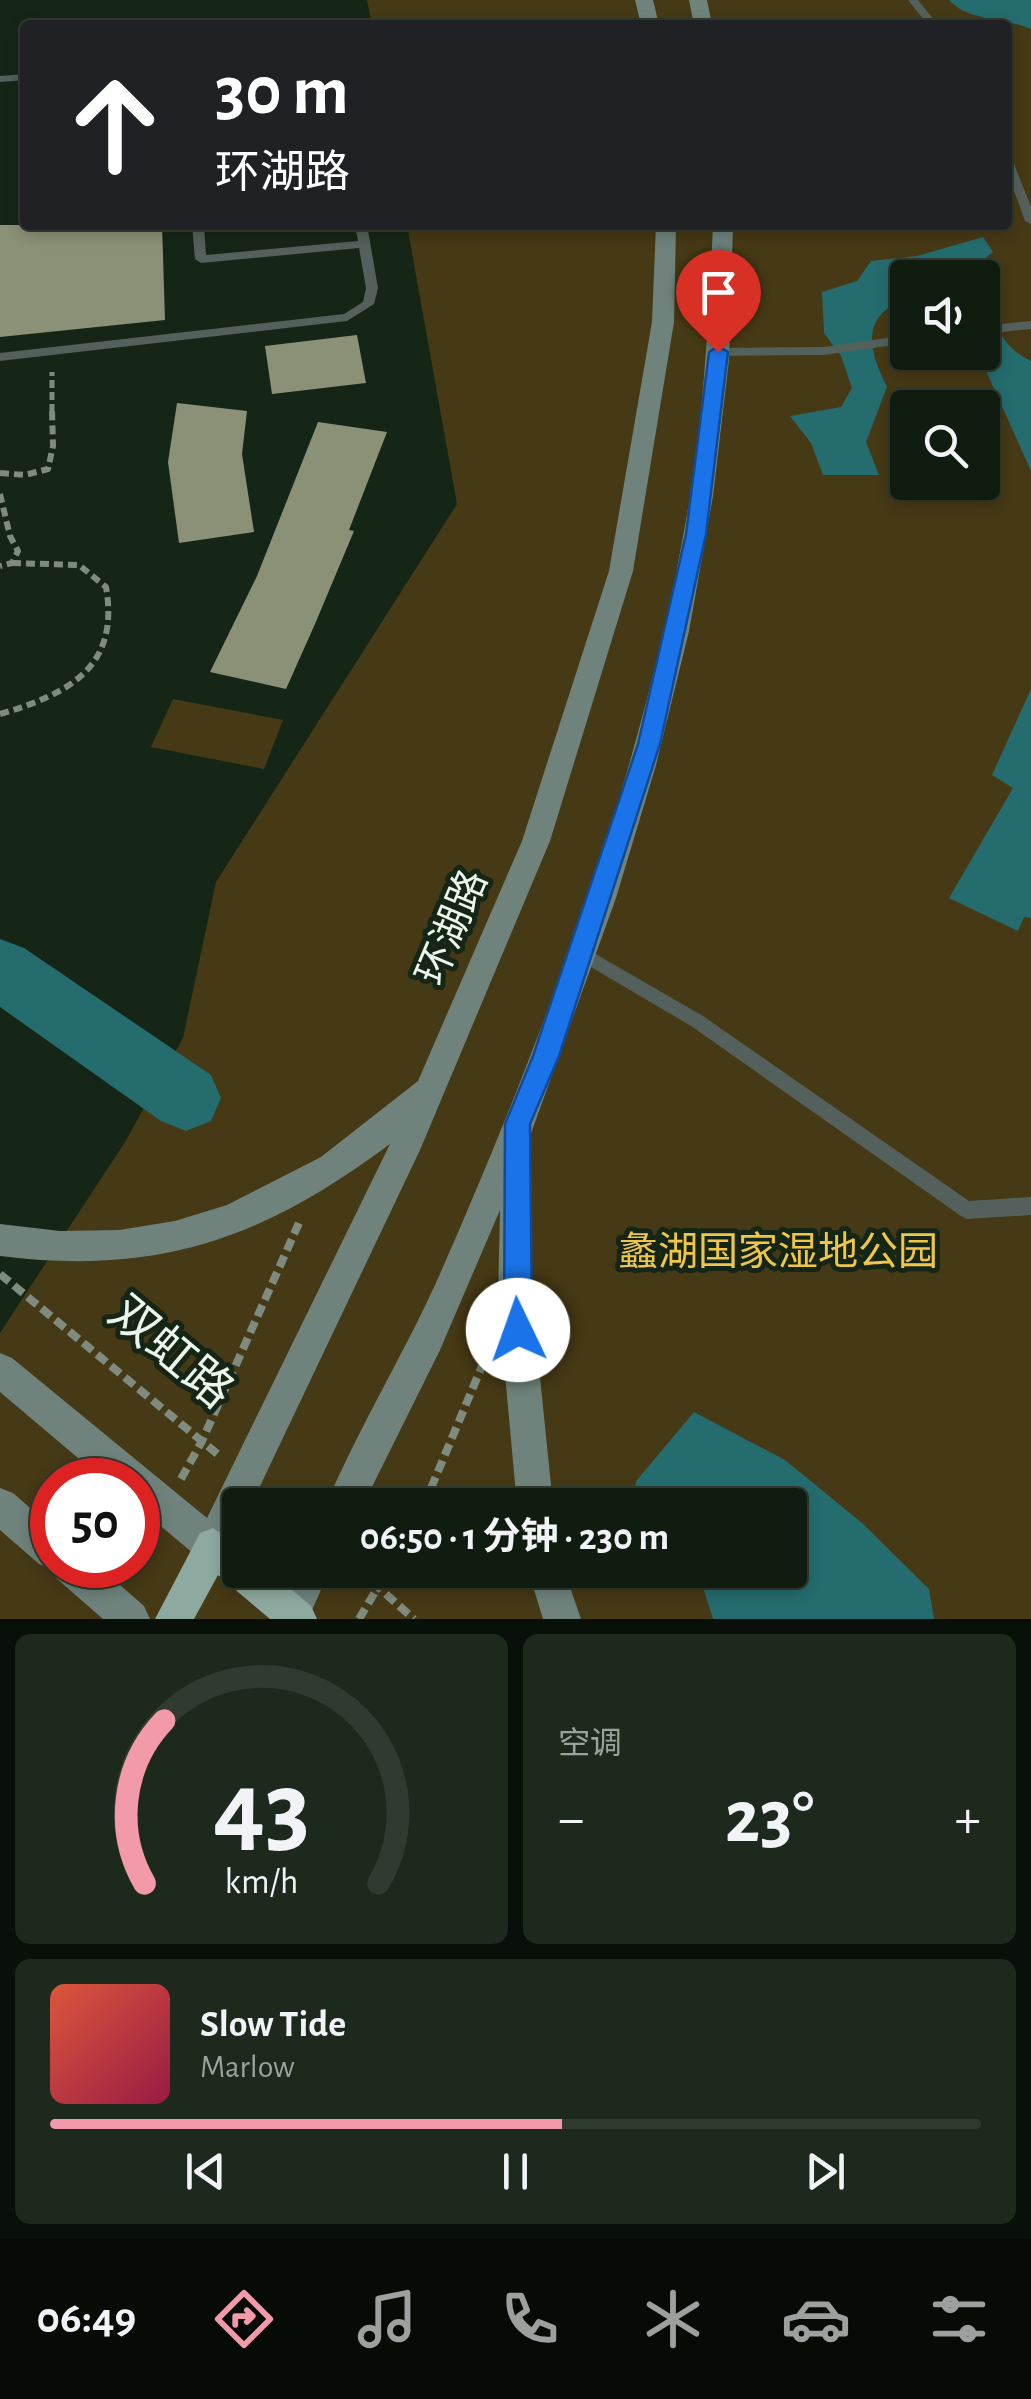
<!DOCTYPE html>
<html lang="zh">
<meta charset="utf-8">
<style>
:root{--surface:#101c10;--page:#1e291e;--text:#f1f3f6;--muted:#9ca19f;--line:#303a30;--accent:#f39aaa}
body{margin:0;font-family:"Alegreya Sans","Noto Sans SC",sans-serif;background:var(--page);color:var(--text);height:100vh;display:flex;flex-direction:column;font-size:38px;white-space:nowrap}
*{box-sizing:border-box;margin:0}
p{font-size:32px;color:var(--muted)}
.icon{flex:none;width:55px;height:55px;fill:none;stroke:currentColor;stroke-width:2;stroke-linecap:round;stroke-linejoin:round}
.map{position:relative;height:1619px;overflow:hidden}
.side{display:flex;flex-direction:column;gap:15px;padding:15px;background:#090f09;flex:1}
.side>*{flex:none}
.hud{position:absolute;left:20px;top:20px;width:992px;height:210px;border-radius:10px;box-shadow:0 5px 15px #0003,0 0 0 2px var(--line);background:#202124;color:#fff;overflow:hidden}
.buttons{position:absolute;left:890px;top:260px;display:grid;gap:20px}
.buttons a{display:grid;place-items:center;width:110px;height:110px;border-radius:10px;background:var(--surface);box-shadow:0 5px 15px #0003,0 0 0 2px var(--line);font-size:50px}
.speed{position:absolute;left:30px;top:1458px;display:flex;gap:20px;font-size:50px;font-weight:700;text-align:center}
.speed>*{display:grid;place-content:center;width:130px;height:130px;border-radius:50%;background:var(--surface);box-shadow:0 5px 15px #0003,0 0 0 2px var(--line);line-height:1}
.speed .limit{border:15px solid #d22;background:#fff;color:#111}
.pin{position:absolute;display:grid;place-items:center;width:85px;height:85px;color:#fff;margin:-102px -42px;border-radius:50% 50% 50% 0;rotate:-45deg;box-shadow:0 0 10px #0007}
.pin .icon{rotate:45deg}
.me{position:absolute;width:110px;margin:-55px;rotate:357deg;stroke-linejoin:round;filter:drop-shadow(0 0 8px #0008)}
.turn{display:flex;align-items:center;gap:35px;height:210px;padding:0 30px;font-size:45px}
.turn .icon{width:130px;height:130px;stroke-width:2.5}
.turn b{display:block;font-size:70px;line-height:85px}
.big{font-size:75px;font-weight:700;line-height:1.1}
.side .widget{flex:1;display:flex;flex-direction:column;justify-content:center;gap:15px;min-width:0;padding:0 35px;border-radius:15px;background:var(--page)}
.side .dial{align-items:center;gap:0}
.dial svg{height:260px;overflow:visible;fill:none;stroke:var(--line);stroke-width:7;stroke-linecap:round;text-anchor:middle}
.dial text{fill:var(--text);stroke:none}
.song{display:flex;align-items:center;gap:30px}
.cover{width:120px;height:120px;border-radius:15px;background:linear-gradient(135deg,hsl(10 70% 55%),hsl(340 70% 35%))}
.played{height:10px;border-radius:5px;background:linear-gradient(90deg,var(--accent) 55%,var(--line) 55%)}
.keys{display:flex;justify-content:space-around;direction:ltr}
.heat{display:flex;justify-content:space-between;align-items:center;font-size:55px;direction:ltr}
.side .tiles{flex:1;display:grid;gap:15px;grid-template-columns:1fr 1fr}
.widget:last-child{grid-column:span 2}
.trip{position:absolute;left:222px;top:1488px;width:585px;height:100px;border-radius:10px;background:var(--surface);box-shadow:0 5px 15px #0003,0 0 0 2px var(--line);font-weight:700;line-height:100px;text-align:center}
.menu{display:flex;height:160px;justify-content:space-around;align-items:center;background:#060b06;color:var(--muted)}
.menu .icon{width:70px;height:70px}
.menu .on{color:var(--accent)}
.menu b{font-size:45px;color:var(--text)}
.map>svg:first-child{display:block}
</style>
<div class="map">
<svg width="1031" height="1619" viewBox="0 0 1031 1619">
<rect width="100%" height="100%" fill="#162616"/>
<g fill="#463915" fill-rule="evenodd">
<path d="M367,0H1031V1619H0V1333L125,1142L183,1038L216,882L457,504L407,225H1008V25H372ZM908,278H982V352H908ZM908,408H982V482H908ZM52,1480H138V1565H52ZM240,1505H790V1570H240Z"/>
<polygon points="173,699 283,720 264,769 151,747"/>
</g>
<g fill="#256c6f">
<path d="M949,0H1031V29C1006,18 967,21 949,0Z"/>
<path d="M983,237L993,252L979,263C989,301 991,343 1031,361V471L978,353L982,352V278H908L907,298C860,316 868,349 887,387L866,442L879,475H823L811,443L790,416L841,407L852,388L841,356L824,333L822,292L857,281L871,261L917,256Z"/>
<polygon points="1031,689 1031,918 1024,917 1018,931 949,898 1013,788 992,775"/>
<polygon points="694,1412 785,1460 862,1523 929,1589 934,1619 713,1619 702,1584 679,1570 790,1570 790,1505 628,1505 637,1480"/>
</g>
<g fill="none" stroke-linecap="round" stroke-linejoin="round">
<polygon fill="#256c6f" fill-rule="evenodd" points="0,939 24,948 211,1075 221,1098 211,1121 186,1131 161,1121 0,1007"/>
</g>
<g fill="#8b9177">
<polygon points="0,225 162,225 165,320 0,337"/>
<polygon points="357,335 366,383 272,394 265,346"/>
<polygon points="177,403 247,411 242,454 254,532 179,543 168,462"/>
<polygon points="318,422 387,432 349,530 354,531 315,624 286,689 210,672 257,576"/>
</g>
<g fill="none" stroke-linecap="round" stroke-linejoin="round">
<polyline stroke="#7e8b7e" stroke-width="5" stroke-dasharray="8 4" stroke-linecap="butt" points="52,412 52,372"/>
<g stroke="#7e8b7e" stroke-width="6" stroke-dasharray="9 5" stroke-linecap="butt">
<polyline points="0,473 25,475 48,469 53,446 52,410"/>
<polyline points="0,494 10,536 18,551 12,563 0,566"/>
<path d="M0,714C69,694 120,667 106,587L79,565L12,563"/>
</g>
<g stroke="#7e8b7e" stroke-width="8" stroke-dasharray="12 6" stroke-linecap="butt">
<polyline points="0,1274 221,1457"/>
<polyline points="181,1479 202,1441 299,1223"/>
<polyline points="424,1505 487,1354"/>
<polyline points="138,1555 150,1533"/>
<polyline points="359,1570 414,1619"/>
<polyline points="359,1619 388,1570"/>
</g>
<g fill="#54605b" fill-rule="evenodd">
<polygon points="908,0 918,0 938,25 928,25"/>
<polygon points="25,74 25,80 0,82 0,76"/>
<polygon points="1008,158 1013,161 1031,207 1031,224 1025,221 1008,174"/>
<polygon points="192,225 204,225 206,255 358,241 355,225 367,225 378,288 374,304 347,321 0,361 0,353 344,314 363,302 366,288 359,248 201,263 195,259"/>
<polygon points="1031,321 1031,329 982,334 982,326"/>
<polygon points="908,335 908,343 824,355 718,356 712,352 718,348 824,347"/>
<polygon points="580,945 703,1016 969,1201 1031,1197 1031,1215 967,1219 961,1216 691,1026 574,957 572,952 574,947"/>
</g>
<g fill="#6f837c" fill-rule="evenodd">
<polygon points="635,0 653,0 659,25 641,25"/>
<polygon points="689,0 707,0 712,25 694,25"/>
<path d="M656,225H676L674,322L633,571L550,841L420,1150L251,1505H240V1529L226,1559L213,1564L200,1559L138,1507V1480H104L0,1392V1353L12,1358L207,1518L390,1144C264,1238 159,1276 0,1256V1224L60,1231L119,1230L175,1221L227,1205L321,1157L418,1081L522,841L609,571L652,322Z"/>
<path d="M713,225H733L729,360L713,496L689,631L656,765L616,898L530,1136L532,1298L553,1505H517L498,1298L500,1210L440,1350L363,1505H326C360,1424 408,1348 443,1267C551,1020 646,763 690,497C704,407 709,316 713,225Z"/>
<polygon points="0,1488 13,1493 52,1527 52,1565 97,1565 144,1606 150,1619 103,1619 56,1578 52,1569 39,1564 0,1530"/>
<polygon points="293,1570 330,1570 308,1619 269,1619"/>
<polygon points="528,1570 564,1570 581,1619 543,1619"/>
</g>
<polygon fill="#8eaaa0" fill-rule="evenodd" points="213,1528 240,1546 240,1570 269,1570 311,1606 317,1619 270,1619 218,1575 194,1619 155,1619 200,1533"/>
</g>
<polygon fill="#1a73e8" stroke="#114b97" stroke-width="2.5" points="718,346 728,352 706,534 660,744 559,1056 530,1124 532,1330 528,1340 518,1345 508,1340 504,1330 505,1124 533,1056 638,744 686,534 709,352"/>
<g text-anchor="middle" stroke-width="10" stroke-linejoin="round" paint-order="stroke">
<g font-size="40" fill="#ecf7ec" stroke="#162616">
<text transform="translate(451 927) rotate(-67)" y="14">环湖路</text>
</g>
<g font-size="40" fill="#efc648" stroke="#162616">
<text x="778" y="1265">蠡湖国家湿地公园</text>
</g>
<g font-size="48" fill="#ecf7ec" stroke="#162616">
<text transform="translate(172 1351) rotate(40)" y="17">双虹路</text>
</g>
</g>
</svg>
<div class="buttons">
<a><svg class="icon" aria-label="sound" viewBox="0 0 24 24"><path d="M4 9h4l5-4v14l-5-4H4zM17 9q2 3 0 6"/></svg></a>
<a><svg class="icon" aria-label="search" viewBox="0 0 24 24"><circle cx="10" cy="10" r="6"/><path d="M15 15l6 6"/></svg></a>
</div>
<div class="speed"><div class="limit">50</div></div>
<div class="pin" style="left:718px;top:352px;background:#d93025"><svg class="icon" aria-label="arrive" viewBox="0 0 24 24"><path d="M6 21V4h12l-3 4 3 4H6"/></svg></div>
<svg class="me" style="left:518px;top:1330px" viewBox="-20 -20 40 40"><circle r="19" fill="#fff"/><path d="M0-13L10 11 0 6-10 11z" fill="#1a73e8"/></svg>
<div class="trip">06:50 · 1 分钟 · 230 m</div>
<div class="hud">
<div class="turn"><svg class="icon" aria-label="ahead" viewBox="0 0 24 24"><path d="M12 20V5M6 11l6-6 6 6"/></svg><div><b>30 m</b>环湖路</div></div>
</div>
</div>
<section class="side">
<div class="tiles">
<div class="widget dial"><svg viewBox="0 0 100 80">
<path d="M14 69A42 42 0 1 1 86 69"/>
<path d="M14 69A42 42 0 0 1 20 19" stroke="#f39aaa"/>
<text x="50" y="56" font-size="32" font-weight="700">43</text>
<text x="50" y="72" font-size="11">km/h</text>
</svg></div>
<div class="widget"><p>空调</p>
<div class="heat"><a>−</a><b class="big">23°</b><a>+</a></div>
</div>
<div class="widget">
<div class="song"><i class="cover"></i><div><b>Slow Tide</b><p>Marlow</p></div></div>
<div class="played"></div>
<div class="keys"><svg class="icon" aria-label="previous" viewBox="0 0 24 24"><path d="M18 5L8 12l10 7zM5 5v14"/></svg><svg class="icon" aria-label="pause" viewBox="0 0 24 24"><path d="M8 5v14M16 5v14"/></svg><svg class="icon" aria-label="next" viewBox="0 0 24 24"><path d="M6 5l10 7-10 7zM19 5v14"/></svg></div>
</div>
</div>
</section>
<nav class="menu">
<b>06:49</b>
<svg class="icon on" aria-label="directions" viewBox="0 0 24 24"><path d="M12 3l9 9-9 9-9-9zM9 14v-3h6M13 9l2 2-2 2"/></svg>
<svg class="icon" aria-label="music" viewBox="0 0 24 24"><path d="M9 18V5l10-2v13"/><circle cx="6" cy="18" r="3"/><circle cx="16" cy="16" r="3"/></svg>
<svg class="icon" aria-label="phone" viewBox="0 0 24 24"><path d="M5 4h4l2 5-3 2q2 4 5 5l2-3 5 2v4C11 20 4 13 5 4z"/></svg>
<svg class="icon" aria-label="climate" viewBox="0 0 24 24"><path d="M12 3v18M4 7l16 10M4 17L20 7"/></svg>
<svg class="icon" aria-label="car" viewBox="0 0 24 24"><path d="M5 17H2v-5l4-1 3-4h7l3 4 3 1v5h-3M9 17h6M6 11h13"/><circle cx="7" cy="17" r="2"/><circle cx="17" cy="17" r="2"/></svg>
<svg class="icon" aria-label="filters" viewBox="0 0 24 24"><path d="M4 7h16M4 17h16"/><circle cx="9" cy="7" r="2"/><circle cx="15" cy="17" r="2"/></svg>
</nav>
